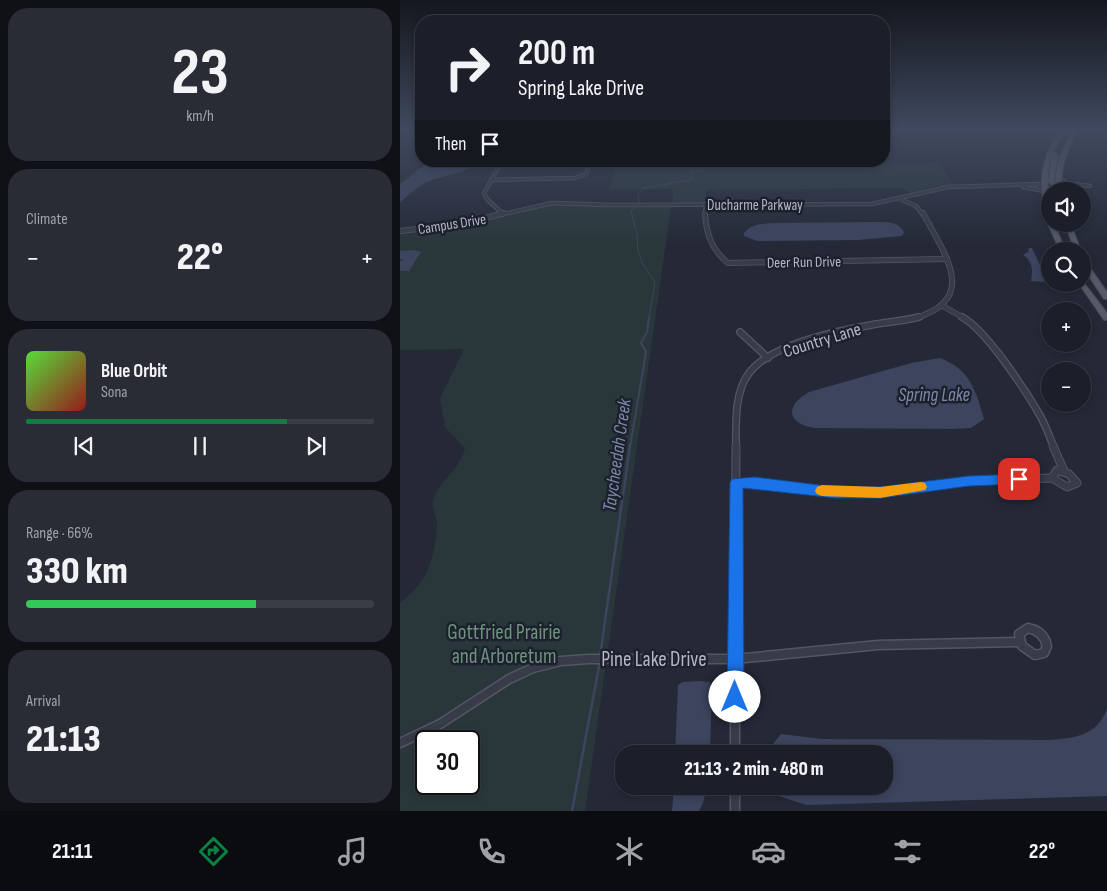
<!DOCTYPE html>
<meta charset="utf-8">
<style>
:root{--surface:#1c1f29;--page:#292c35;--text:#f1f3f6;--muted:#a0a2a8;--line:#3a3d46;--accent:#0b8043}
body{margin:0;font-family:"Sofia Sans Condensed",sans-serif;background:var(--page);color:var(--text);height:100vh;display:flex;flex-direction:column;font-size:19px;white-space:nowrap}
*{box-sizing:border-box;margin:0}
p{font-size:16px;color:var(--muted)}
.icon{flex:none;width:28px;height:28px;fill:none;stroke:currentColor;stroke-width:2;stroke-linecap:round;stroke-linejoin:round}
.map{position:relative;flex:1;overflow:hidden}
.side{display:flex;flex-direction:column;gap:8px;padding:8px;background:#0f1117;width:400px}
.side>*{flex:none}
.banner{position:absolute;left:15px;top:15px;width:475px;height:152px;border-radius:20px;box-shadow:0 2px 8px #0003,0 0 0 1px var(--line);background:#1c1f29;color:var(--text);overflow:hidden}
.tools{position:absolute;left:641px;top:182px;display:grid;gap:10px}
.tools a{display:grid;place-items:center;width:50px;height:50px;border-radius:50%;background:var(--surface);box-shadow:0 2px 8px #0003,0 0 0 1px var(--line);font-size:25px}
.speed{position:absolute;left:15px;top:730px;display:flex;gap:10px;font-size:25px;font-weight:700;text-align:center}
.speed>*{display:grid;place-content:center;width:65px;height:65px;border-radius:50%;background:var(--surface);box-shadow:0 2px 8px #0003,0 0 0 1px var(--line);line-height:1}
.speed .limit{border:2px solid #111;border-radius:8px;background:#fff;color:#111}
.pin{position:absolute;display:grid;place-items:center;width:42px;height:42px;color:#fff;margin:-21px;border-radius:10px;box-shadow:0 2px 8px #0006}
.me{position:absolute;width:55px;margin:-28px;rotate:0deg;stroke-linejoin:round;filter:drop-shadow(0 0 4px #0008)}
.turn{display:flex;align-items:center;gap:18px;height:105px;padding:0 20px;font-size:22px}
.turn .icon{width:65px;height:65px;stroke-width:2.5}
.turn b{display:block;font-size:35px;line-height:42px}
.then{display:flex;align-items:center;height:48px;padding:0 20px;background:#0003;gap:10px;font-size:19px}
.big{font-size:38px;font-weight:800;line-height:1.1}
.side .tile{flex:1;display:flex;flex-direction:column;justify-content:center;gap:8px;min-width:0;padding:0 18px;border-radius:20px;background:var(--page)}
.side .dial{align-items:center;gap:0}
.dial b{font-size:65px;line-height:1}
.song{display:flex;align-items:center;gap:15px}
.cover{width:60px;height:60px;border-radius:8px;background:linear-gradient(135deg,hsl(110 70% 55%),hsl(0 70% 35%))}
.played{height:5px;border-radius:2px;background:linear-gradient(90deg,var(--accent) 75%,var(--line) 75%)}
.keys{display:flex;justify-content:space-around;direction:ltr}
.heat{display:flex;justify-content:space-between;align-items:center;font-size:28px;direction:ltr}
.charge{height:8px;border-radius:4px;background:linear-gradient(90deg,#34c759 66%,var(--line) 0)}
.trip{position:absolute;left:215px;top:745px;width:278px;height:50px;border-radius:20px;background:var(--surface);box-shadow:0 2px 8px #0003,0 0 0 1px var(--line);font-weight:800;line-height:50px;text-align:center}
.tab-bar{display:flex;height:80px;justify-content:space-around;align-items:center;background:#0b0c10;color:var(--muted)}
.tab-bar .icon{width:35px;height:35px}
.tab-bar .selected{color:var(--accent)}
.tab-bar b{font-size:22px;color:var(--text)}
main{display:flex;flex:1;min-height:0}
.map>svg:first-child{display:block}
</style>
<main>
<section class="side">
<div class="tile dial"><b>23</b><p>km/h</p></div>
<div class="tile"><p>Climate</p>
<div class="heat"><a>−</a><b class="big">22°</b><a>+</a></div>
</div>
<div class="tile">
<div class="song"><i class="cover"></i><div><b>Blue Orbit</b><p>Sona</p></div></div>
<div class="played"></div>
<div class="keys"><svg class="icon" aria-label="previous" viewBox="0 0 24 24"><path d="M18 5L8 12l10 7zM5 5v14"/></svg><svg class="icon" aria-label="pause" viewBox="0 0 24 24"><path d="M8 5v14M16 5v14"/></svg><svg class="icon" aria-label="next" viewBox="0 0 24 24"><path d="M6 5l10 7-10 7zM19 5v14"/></svg></div>
</div>
<div class="tile"><p>Range · 66%</p><b class="big">330 km</b><div class="charge"></div></div>
<div class="tile"><p>Arrival</p><b class="big">21:13</b></div>
</section>
<div class="map">
<svg width="707" height="811" viewBox="0 0 707 811">
<rect width="100%" height="100%" fill="#252937"/>
<g fill="#29373b" fill-rule="evenodd">
<polygon points="218,161 296,161 296,164 304,164 540,163 553,185 531,187 512,193 500,188 306,190 305,203 272,203 273,189 209,190"/>
<path d="M158,204L271,207L185,811H0V603C24,585 32,567 36,538C36,533 38,527 37,523C36,515 31,508 33,500C38,482 60,470 65,448L45,427L40,398L64,349L0,350V233L66,225L132,208ZM26,741H69V784H26Z"/>
</g>
<g fill="#3c445e">
<path d="M30,161H80C67,174 48,174 32,180C19,185 10,193 0,203V184Z"/>
<path d="M474,222C486,222 498,221 504,232L502,236L458,240L357,241L344,236V233C351,224 361,224 371,223Z"/>
<path d="M629,248H632L648,282L631,281C633,271 633,261 623,255L628,252Z"/>
<polygon points="14,250 21,252 9,271 0,271 0,261 4,259 0,259 0,251"/>
<path d="M540,358C570,369 576,391 584,419L571,428L552,429L415,428C387,424 384,406 409,392L511,363Z"/>
<polygon points="299,681 309,682 312,685 310,754 275,754 278,685 283,682"/>
<path d="M707,709V796L406,805L367,792L365,786H484V754H365L381,734L422,739L648,740C674,738 696,737 707,709Z"/>
<polygon points="274,786 307,786 303,803 299,811 272,811"/>
</g>
<g fill="none" stroke-linecap="round" stroke-linejoin="round">
<polyline stroke="#3c445e" stroke-width="1" points="249,318 255,282 243,264 238,251 237,234 231,211 239,202 238,195 244,188 290,180 292,178 290,173 302,170 306,165 305,161"/>
<polyline stroke="#3c445e" stroke-width="2" points="230,447 246,352 241,343 247,332 249,317"/>
<g stroke="#3c445e" stroke-width="2.5">
<polyline points="200,656 230,446"/>
<polyline points="172,811 200,661"/>
</g>
<defs>
<g id="street-far4">
<polyline points="102,161 84,193 87,199 103,214"/>
<polyline points="658,176 666,183 690,186"/>
<polyline points="91,180 175,178 186,174 191,161"/>
<polyline points="623,187 644,191"/>
<polyline points="658,187 676,187"/>
<polyline points="502,200 516,206 523,215"/>
<polyline points="99,215 152,203 210,205 472,204 548,187 643,184"/>
<polyline points="305,215 306,204"/>
</g>
<g id="street-far3">
<path d="M305,213C306,234 312,250 328,263L547,259"/>
<polyline points="0,231 67,223 104,213"/>
<polyline points="541,305 564,318"/>
<path d="M515,318C581,299 543,252 523,213"/>
</g>
<g id="street-far2">
<path d="M562,317C585,329 624,388 638,412C645,423 649,436 654,447"/>
<polyline points="340,332 368,358"/>
<path d="M336,447C336,424 334,393 349,373C371,344 436,331 471,325C487,322 503,321 519,317"/>
</g>
<g id="street-far1">
<polyline points="653,446 664,471"/>
<polygon points="657,470 669,474 677,483 667,487 652,478"/>
<polyline points="337,483 381,485 435,492 480,492 569,481 652,478"/>
<polyline points="335,609 336,446"/>
</g>
<g id="street">
<path d="M628,628C638,630 645,636 647,646L644,653L635,655L622,646L619,634Z"/>
<polyline points="0,743 40,724 109,679 133,668 161,661 188,659 335,659 478,645 619,642"/>
<polyline points="335,754 335,608"/>
<polyline points="335,786 335,811"/>
</g>
<g id="primary">
<path d="M660,131H665L653,151L658,156L654,181L655,183C656,163 663,148 673,131H678C666,151 660,168 662,191H656V188L648,182L652,155C644,179 650,198 650,222L647,220C638,186 639,160 660,131Z"/>
<polygon points="650,222 650,224 654,224 666,251 660,251 648,224"/>
<polygon points="665,224 671,224 681,251 675,251"/>
<polygon points="682,258 684,259 707,292 707,299 704,299 682,266"/>
<polygon points="682,282 684,283 707,313 707,320 704,320 679,284 682,284"/>
</g>
</defs>
<use href="#street-far4" stroke="#535663" stroke-width="4.5"/>
<use href="#street-far3" stroke="#535663" stroke-width="6"/>
<use href="#street-far2" stroke="#535663" stroke-width="8"/>
<use href="#street-far1" stroke="#535663" stroke-width="9"/>
<use href="#street" stroke="#535663" stroke-width="11"/>
<use href="#primary" stroke="#414451" stroke-width="2"/>
<use href="#street-far4" stroke="#383b48" stroke-width="3"/>
<use href="#street-far3" stroke="#383b48" stroke-width="4.5"/>
<use href="#street-far2" stroke="#383b48" stroke-width="5.5"/>
<use href="#street-far1" stroke="#383b48" stroke-width="7"/>
<use href="#street" stroke="#383b48" stroke-width="8"/>
<use href="#primary" fill="#565a68" fill-rule="evenodd"/>
</g>
<linearGradient id="sky" x2="0" y2="1"><stop stop-color="#14171e"/><stop offset="0.53" stop-color="#40495e"/><stop offset="1" stop-color="#40495e" stop-opacity="0"/></linearGradient>
<rect width="707" height="245" fill="url(#sky)"/>
<polygon fill="#1a73e8" stroke="#114b97" points="619,474 623,476 625,479 623,483 619,484 569,486 480,498 435,498 343,488 344,697 341,703 335,705 329,703 327,697 330,483 332,479 355,477 435,487 480,487 569,476"/>
<polygon fill="#f59e0b" points="521,482 525,483 527,487 525,490 480,498 422,496 417,494 415,491 417,487 422,485 480,487"/>
<g text-anchor="middle" stroke-width="5" stroke-linejoin="round" paint-order="stroke">
<g font-size="15" fill="#b3b6c4" stroke="#1d212d">
<text x="355" y="210">Ducharme Parkway</text>
<text transform="translate(52 224) rotate(-9)" y="5">Campus Drive</text>
<text transform="translate(404 262) rotate(-1)" y="5">Deer Run Drive</text>
</g>
<g font-size="18" fill="#b3b6c4" stroke="#1d212d">
<text transform="translate(422 340) rotate(-17)" y="6">Country Lane</text>
</g>
<g font-size="19" font-style="italic" fill="#7e88a8" stroke="#1d212d">
<text x="534" y="401">Spring Lake</text>
<text transform="translate(216 455) rotate(-82)" y="7">Taycheedah Creek</text>
</g>
<g font-size="21" fill="#6d927d" stroke="#1d212d">
<text x="104" y="639">Gottfried Prairie<tspan x="104" dy="24">and Arboretum</tspan></text>
</g>
<g font-size="21" fill="#b3b6c4" stroke="#1d212d">
<text x="254" y="666">Pine Lake Drive</text>
</g>
</g>
</svg>
<div class="tools">
<a><svg class="icon" aria-label="sound" viewBox="0 0 24 24"><path d="M4 9h4l5-4v14l-5-4H4zM17 9q2 3 0 6"/></svg></a>
<a><svg class="icon" aria-label="search" viewBox="0 0 24 24"><circle cx="10" cy="10" r="6"/><path d="M15 15l6 6"/></svg></a>
<a>+</a>
<a>−</a>
</div>
<div class="speed"><div class="limit">30</div></div>
<div class="pin" style="left:619px;top:479px;background:#d93025"><svg class="icon" aria-label="arrive" viewBox="0 0 24 24"><path d="M6 21V4h12l-3 4 3 4H6"/></svg></div>
<svg class="me" style="left:335px;top:697px" viewBox="-20 -20 40 40"><circle r="19" fill="#fff"/><path d="M0-13L10 11 0 6-10 11z" fill="#1a73e8"/></svg>
<div class="trip">21:13 · 2 min · 480 m</div>
<div class="banner">
<div class="turn"><svg class="icon" aria-label="right" viewBox="0 0 24 24"><path d="M7 20v-9h11M14 6l5 5-5 5"/></svg><div><b>200 m</b>Spring Lake Drive</div></div>
<div class="then">Then<svg class="icon" aria-label="arrive" viewBox="0 0 24 24"><path d="M6 21V4h12l-3 4 3 4H6"/></svg></div>
</div>
</div>
</main>
<nav class="tab-bar">
<b>21:11</b>
<svg class="icon selected" aria-label="directions" viewBox="0 0 24 24"><path d="M12 3l9 9-9 9-9-9zM9 14v-3h6M13 9l2 2-2 2"/></svg>
<svg class="icon" aria-label="music" viewBox="0 0 24 24"><path d="M9 18V5l10-2v13"/><circle cx="6" cy="18" r="3"/><circle cx="16" cy="16" r="3"/></svg>
<svg class="icon" aria-label="phone" viewBox="0 0 24 24"><path d="M5 4h4l2 5-3 2q2 4 5 5l2-3 5 2v4C11 20 4 13 5 4z"/></svg>
<svg class="icon" aria-label="climate" viewBox="0 0 24 24"><path d="M12 3v18M4 7l16 10M4 17L20 7"/></svg>
<svg class="icon" aria-label="car" viewBox="0 0 24 24"><path d="M5 17H2v-5l4-1 3-4h7l3 4 3 1v5h-3M9 17h6M6 11h13"/><circle cx="7" cy="17" r="2"/><circle cx="17" cy="17" r="2"/></svg>
<svg class="icon" aria-label="filters" viewBox="0 0 24 24"><path d="M4 7h16M4 17h16"/><circle cx="9" cy="7" r="2"/><circle cx="15" cy="17" r="2"/></svg>
<b>22°</b>
</nav>
